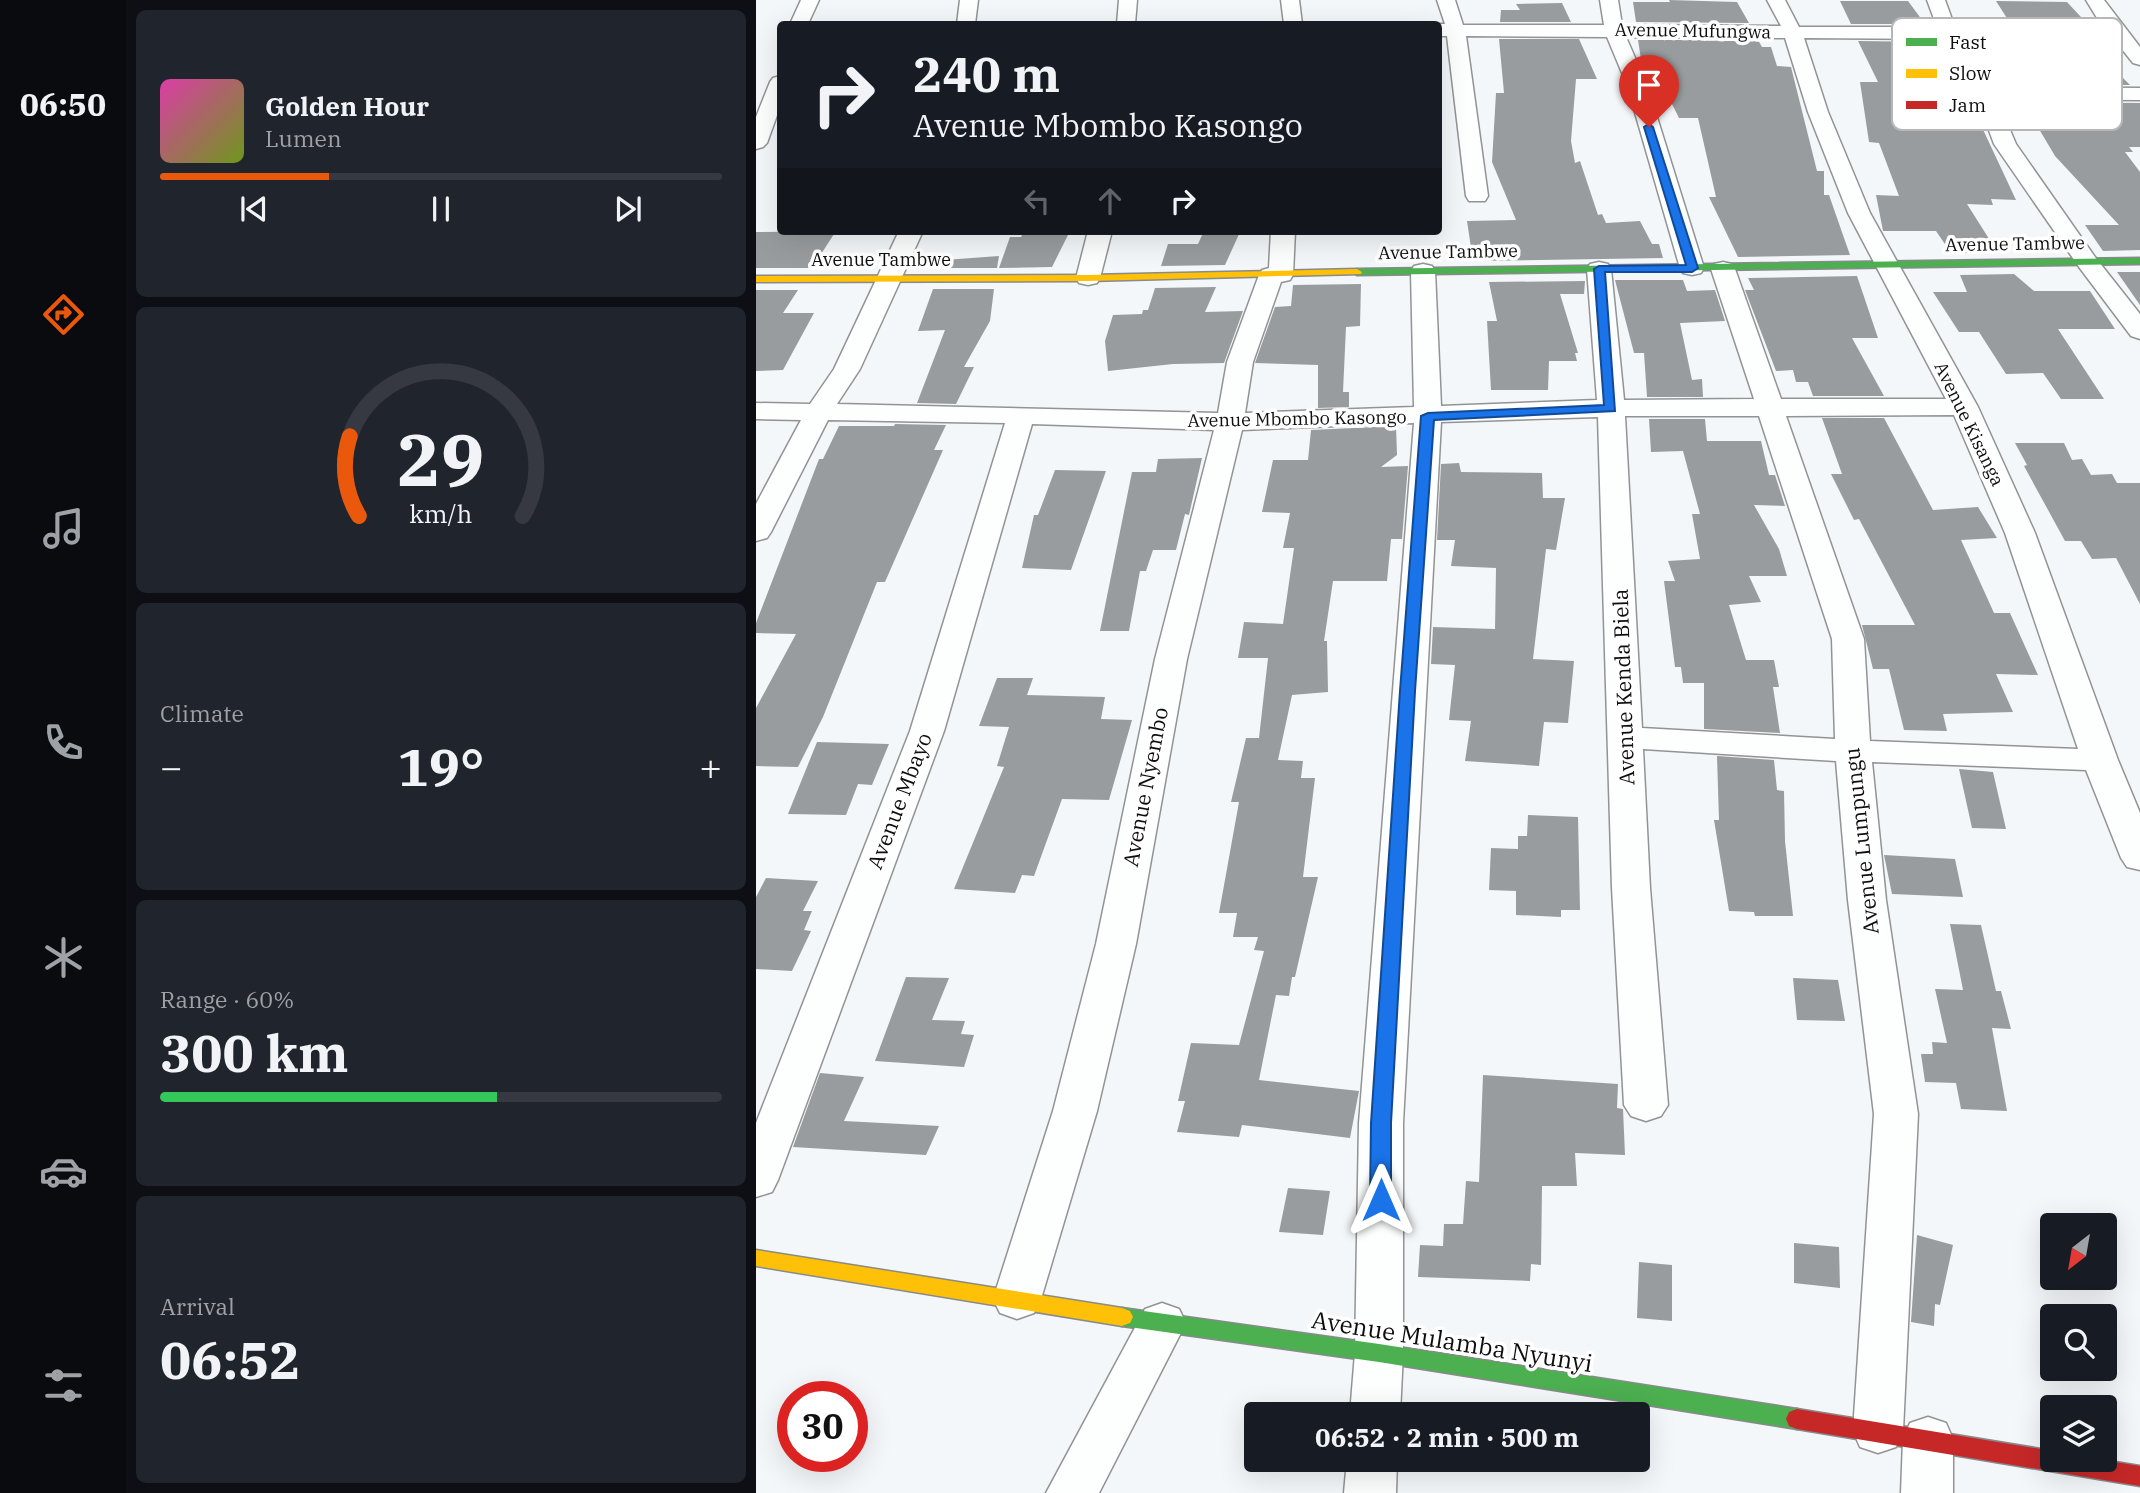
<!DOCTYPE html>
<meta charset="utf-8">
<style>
:root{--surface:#171b24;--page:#20242c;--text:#f1f3f6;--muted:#9ea1a6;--line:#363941;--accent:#ea580c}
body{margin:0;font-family:"IBM Plex Serif",serif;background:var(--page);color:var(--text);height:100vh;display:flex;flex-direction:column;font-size:26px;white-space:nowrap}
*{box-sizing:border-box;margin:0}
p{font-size:23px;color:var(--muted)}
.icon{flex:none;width:38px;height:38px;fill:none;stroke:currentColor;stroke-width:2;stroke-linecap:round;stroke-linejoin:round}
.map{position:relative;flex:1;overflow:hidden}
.details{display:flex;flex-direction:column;gap:10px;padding:10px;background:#0d0f14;width:630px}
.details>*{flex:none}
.top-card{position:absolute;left:21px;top:21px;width:665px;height:214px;border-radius:7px;box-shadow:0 7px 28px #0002;background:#171b24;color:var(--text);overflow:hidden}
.needle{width:46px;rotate:211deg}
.fabs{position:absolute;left:1284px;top:1213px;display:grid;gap:14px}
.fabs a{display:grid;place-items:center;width:77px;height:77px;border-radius:7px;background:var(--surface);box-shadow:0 7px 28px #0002;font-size:35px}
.speed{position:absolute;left:21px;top:1381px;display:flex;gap:14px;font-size:35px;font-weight:700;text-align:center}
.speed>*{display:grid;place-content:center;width:91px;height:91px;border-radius:50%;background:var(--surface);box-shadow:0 7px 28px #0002;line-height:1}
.speed .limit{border:10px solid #d22;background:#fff;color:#111}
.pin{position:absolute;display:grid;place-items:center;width:60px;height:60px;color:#fff;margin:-72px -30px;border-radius:50% 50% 50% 0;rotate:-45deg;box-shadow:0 0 7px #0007}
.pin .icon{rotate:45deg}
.me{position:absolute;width:77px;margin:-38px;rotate:0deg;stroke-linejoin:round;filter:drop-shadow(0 0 5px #0008)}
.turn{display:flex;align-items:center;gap:24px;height:147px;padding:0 21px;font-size:32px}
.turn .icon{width:91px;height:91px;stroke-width:2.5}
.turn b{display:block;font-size:49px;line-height:60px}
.lanes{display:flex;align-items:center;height:66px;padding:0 21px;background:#0003;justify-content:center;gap:35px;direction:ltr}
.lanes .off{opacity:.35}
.big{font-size:52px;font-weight:700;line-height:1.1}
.details .widget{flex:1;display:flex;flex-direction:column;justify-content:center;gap:10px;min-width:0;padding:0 24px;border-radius:10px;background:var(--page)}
.details .dial{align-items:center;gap:0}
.dial svg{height:182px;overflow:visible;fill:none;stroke:var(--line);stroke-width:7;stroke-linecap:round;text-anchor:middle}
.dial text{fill:var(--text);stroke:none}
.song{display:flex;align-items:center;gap:21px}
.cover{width:84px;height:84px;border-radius:10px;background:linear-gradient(135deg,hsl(320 70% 55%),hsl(80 70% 35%))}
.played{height:7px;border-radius:4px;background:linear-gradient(90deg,var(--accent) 30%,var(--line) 30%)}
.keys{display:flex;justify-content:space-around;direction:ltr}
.heat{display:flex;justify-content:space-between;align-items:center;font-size:38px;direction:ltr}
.charge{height:10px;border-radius:5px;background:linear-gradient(90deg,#34c759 60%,var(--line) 0)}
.trip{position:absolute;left:488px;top:1402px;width:406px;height:70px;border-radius:7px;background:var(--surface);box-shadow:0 7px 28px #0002;font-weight:700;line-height:70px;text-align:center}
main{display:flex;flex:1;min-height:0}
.dock{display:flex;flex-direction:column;width:126px;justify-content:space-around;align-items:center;background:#090b0e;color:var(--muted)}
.dock .icon{width:49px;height:49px}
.dock .current{color:var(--accent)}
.dock b{font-size:32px;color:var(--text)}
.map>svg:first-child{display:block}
</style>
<main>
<nav class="dock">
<b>06:50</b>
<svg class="icon current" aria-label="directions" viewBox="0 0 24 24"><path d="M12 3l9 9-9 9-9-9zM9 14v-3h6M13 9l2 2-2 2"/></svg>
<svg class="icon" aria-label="music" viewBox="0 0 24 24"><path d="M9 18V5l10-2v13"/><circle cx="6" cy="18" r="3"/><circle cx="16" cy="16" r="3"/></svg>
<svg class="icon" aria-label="phone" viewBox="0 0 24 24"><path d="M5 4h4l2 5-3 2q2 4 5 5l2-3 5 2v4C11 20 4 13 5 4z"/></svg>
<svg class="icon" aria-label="climate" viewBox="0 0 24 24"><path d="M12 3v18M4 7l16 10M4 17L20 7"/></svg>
<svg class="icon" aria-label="car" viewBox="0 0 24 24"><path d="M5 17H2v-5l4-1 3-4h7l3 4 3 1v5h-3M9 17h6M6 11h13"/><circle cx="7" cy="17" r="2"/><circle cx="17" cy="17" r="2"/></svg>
<svg class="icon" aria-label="filters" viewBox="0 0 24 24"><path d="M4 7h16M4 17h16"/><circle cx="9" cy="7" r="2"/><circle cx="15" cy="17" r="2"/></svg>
</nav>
<section class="details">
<div class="widget">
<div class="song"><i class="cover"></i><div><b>Golden Hour</b><p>Lumen</p></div></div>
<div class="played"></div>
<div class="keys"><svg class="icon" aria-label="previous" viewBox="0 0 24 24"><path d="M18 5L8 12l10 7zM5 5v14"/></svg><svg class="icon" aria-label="pause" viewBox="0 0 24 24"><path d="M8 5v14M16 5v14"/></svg><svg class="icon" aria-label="next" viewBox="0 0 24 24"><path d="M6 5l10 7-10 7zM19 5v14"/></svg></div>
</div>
<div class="widget dial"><svg viewBox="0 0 100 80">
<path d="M14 69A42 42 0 1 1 86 69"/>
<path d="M14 69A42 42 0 0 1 10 34" stroke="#ea580c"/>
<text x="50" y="56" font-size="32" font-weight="700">29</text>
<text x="50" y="72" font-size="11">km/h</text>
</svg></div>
<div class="widget"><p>Climate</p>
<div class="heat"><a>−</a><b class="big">19°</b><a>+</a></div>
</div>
<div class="widget"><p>Range · 60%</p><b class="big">300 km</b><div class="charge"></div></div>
<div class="widget"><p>Arrival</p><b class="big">06:52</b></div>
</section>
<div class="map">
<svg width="1384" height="1493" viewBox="0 0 1384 1493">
<rect width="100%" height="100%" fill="#f4f7fa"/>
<g fill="#999c9e">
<polygon points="913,0 981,2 993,23 880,22 877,2 914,2"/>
<polygon points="1084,1 1152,1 1169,24 1095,24"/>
<polygon points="1240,1 1311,2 1338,31 1320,31 1374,85 1258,85 1253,69 1278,70 1275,64 1280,64"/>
<polygon points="806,3 815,22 744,22 745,10 764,10 760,4"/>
<polygon points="743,39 823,39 841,79 820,79 815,141 819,163 824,161 842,215 846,214 850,223 884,221 896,244 903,244 907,258 717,261 711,221 760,220 736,162 740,93 748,93"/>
<polygon points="882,40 1002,40 1006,47 1015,47 1021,66 1035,67 1061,171 1068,171 1068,195 1073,195 1094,255 982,257 953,197 960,197 942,118 923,118 915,102 906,102 906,78 891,78 886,66"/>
<polygon points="1102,41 1179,42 1197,89 1208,89 1260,200 1235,199 1237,205 1211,204 1242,253 1195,253 1180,231 1127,231 1120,195 1143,196 1123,143 1113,142 1104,82 1122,82"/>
<polygon points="1267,102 1384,103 1384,147 1373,147 1377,152 1369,152 1384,172 1384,250 1347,251 1329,225 1363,225 1299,156"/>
<polygon points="80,231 56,268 0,268 0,232"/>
<polygon points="268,231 314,231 296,267 243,268 254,237 265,237"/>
<polygon points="448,231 484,232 469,265 405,266 412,244 442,244"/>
<polygon points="243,256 241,268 185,268 188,260"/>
<polygon points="1361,272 1384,272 1384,305"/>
<polygon points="1258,274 1278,291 1334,291 1359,329 1302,329 1348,399 1305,399 1287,373 1250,374 1223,332 1203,332 1177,292 1211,292 1204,275"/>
<polygon points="1101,276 1122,338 1096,338 1128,396 1057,396 1052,382 1040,382 1037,370 1020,371 989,290 998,290 992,278"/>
<polygon points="859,280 927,280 931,291 959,290 969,321 924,323 936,380 946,379 947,397 891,397 888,353 878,353"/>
<polygon points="829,281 828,294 804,294 822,353 819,353 821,361 793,361 792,390 735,390 731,321 741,321 733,282"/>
<polygon points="605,284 604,326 590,327 587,392 593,392 593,407 562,408 562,365 499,363 519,307 535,306 537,285"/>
<polygon points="460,287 449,312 487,311 468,363 417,364 352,371 349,341 357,315 386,314 387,310 392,310 399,288"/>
<polygon points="177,289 238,289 234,321 208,367 218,367 200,404 161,403 189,330 162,331"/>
<polygon points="0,290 42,290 27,313 58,313 27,370 0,371"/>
<polygon points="1066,418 1128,418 1177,510 1222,507 1241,538 1205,540 1238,613 1254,613 1282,675 1240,674 1257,712 1187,714 1191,731 1148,730 1133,669 1117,669 1106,625 1159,625 1103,519 1098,520 1075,474 1086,474"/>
<polygon points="893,419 949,419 951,441 1005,441 1013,475 1019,475 1029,506 998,505 1023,549 1031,576 993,576 1005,602 973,605 990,660 1018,660 1023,687 1017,687 1024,733 948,729 948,683 927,683 925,667 919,667 908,581 919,581 912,561 944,559 936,514 944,514 927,451 895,452"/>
<polygon points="139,424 190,425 178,450 187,450 129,582 121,582 67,717 42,767 0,766 0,708 40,634 0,633 0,623 63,459 67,459 83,426 138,426"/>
<polygon points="640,426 641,455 625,467 652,466 646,539 635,539 631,581 577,581 568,641 571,641 572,692 536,695 522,760 547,761 545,778 559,778 547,877 562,877 539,977 536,977 533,996 520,995 503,1080 603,1091 594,1138 486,1125 483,1137 421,1132 429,1101 422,1101 435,1043 483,1045 508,951 498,950 502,937 477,937 481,913 463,913 483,802 475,802 490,738 503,738 512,658 482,658 488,622 527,624 538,548 527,548 534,513 506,512 517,460 552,460 555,430"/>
<polygon points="1259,443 1308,443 1316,460 1326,459 1335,475 1356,474 1361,483 1384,483 1384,604 1360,558 1336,559 1325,541 1309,541 1268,466 1271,465"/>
<polygon points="446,458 433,515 429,514 420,550 397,550 390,571 384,571 373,631 344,631 376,472 400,472 402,459"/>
<polygon points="703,463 705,472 786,473 787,498 809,498 800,550 790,549 777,659 818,661 812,723 788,722 783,766 709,761 715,721 693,720 699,665 675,664 677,627 739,629 740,568 695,566 699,540 681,540 685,464"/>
<polygon points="299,470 350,471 315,570 266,568 278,515 282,515"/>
<polygon points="241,678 277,678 271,695 349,697 345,719 376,720 353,800 306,799 278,876 266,875 259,893 198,889 248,767 241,766 253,727 223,726"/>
<polygon points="61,742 133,744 116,785 102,784 90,815 32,814"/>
<polygon points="961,756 1018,760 1021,790 1028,791 1029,841 1037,916 999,916 998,912 973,911 958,820 963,820"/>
<polygon points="1203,769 1237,772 1250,829 1216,828"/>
<polygon points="772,815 822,817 824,910 805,910 805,917 760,915 760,891 733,890 735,848 762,849 762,836 771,836"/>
<polygon points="1128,855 1199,859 1207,897 1136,894"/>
<polygon points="10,878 62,881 47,911 56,911 48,930 55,931 36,971 0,969 0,897"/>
<polygon points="1194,924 1225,925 1240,991 1245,991 1255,1029 1236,1028 1251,1111 1205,1109 1200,1083 1169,1082 1165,1054 1177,1054 1176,1042 1191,1043 1179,989 1207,990"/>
<polygon points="150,977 193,978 176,1020 209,1021 205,1034 218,1035 208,1067 119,1061"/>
<polygon points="1037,978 1082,980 1089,1021 1041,1020"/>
<polygon points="64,1073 108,1077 88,1121 183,1126 170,1155 37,1147"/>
<polygon points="727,1075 862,1084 861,1108 867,1109 869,1155 819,1153 821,1186 786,1186 785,1265 775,1264 774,1281 662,1277 664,1245 687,1246 688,1224 707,1224 710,1181 723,1182"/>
<polygon points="532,1188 574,1191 567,1235 523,1232"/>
<polygon points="1161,1235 1197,1245 1184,1305 1179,1304 1178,1326 1155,1322"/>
<polygon points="1038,1243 1083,1247 1084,1288 1038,1283"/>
<polygon points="883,1262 916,1265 916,1321 881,1318"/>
</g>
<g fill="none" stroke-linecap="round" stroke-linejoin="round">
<defs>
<g id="street">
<polygon points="45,0 63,0 52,24 34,24"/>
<polygon points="204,0 222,0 219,24 201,24"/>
<polygon points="363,0 381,0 379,24 361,24"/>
<polygon points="525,0 543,0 546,24 528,24"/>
<path d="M681,0H699L707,25H848L844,0H862L866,25L1025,26L1011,0H1029L1043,27H1181L1171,0H1189L1201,33L1235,87L1384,88V100L1241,99L1260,144L1339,257L1384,314V339L1375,336L1323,267L1238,144L1221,98L1186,39L1048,38L1072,112L1114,213L1222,407L1279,533L1362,760L1384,813V870L1371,867L1365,858L1330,770L1116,762L1130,900L1162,1114L1147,1431L1140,1447L1122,1453L1104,1447L1097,1431L1118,1114L1092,900L1080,761L887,749L894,888L912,1105L905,1116L890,1121L875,1116L868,1105L856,888L842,417L685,422L647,1123V1353L644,1414H594L599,1353L603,1123L658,423L486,430L431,659L380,944L341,1111L285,1299L278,1313L261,1319L244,1313L237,1299L297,1111L340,944L399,659L458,430L276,424L188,731L22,1180L16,1192L0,1197V1123L154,731L249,423L72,420L15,532L11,538L0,541V504L45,420L0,419V403L54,404L78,369L143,231H167L104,369L81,404L462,413L471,362L503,275L506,270L513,268L515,231H539L537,275L534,280L525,282L497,362L489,413L658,407L655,271L658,266L667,264L676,266L679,271L685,406L841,400L831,269L834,264L843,262L852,264L855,269L868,400L998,399L955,269L958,264L967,262L976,264L979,269L1025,399H1190L1092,213L1052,112L1029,38L870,37L891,85L948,268L945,273L936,275L927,273L924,268L871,85L851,37L710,36L732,196L729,201H713L710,196L691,36H682V24H689ZM1198,415L1249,533L1322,749L1114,741L1108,639L1030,416ZM869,416H1003L1076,639L1079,739L886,728Z"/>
<polygon points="1330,0 1348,0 1384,47 1384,65 1377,63 1341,18"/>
<polygon points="24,76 24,107 11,143 7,147 0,149 0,117 14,82 17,78"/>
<polygon points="332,231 356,231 344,278 341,283 332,285 323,283 320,278"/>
<polygon points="406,1303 423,1309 430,1323 343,1493 290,1493 389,1309"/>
<polygon points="1172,1417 1190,1423 1197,1439 1197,1493 1145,1493 1147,1439 1154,1423"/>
<polygon points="591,1460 641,1460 640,1493 588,1493"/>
</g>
<g id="fast">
<polygon points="1384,258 1384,264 601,275 596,272 601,269"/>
<polygon points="366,1308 623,1344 1041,1409 1049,1412 1052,1419 1049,1426 1041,1429 623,1362 366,1326 358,1323 355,1317 358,1311"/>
</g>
<g id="slow">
<polygon points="601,269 606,272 605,274 332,281 0,282 0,276 332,275"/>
<polygon points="0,1250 366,1308 374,1311 377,1317 374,1323 366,1326 0,1266"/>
</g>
<polygon id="jam" points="1041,1409 1297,1451 1297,1460 1347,1460 1384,1466 1384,1486 1041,1429 1033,1426 1030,1419 1033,1412"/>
</defs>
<use href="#street" stroke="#929394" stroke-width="3"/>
<use href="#fast" stroke="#888a8b" stroke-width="3"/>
<use href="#slow" stroke="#888a8b" stroke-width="3"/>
<use href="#jam" stroke="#888a8b" stroke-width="3"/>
<use href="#street" fill="#fdfefe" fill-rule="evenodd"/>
<use href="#fast" fill="#4caf50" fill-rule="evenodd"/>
<use href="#slow" fill="#ffc107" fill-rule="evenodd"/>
<use href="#jam" fill="#c62828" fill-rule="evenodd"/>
</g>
<polygon fill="#1a73e8" stroke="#114b97" stroke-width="2" points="893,124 897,127 942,268 936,272 849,272 859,411 678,420 659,691 635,1123 635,1200 632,1205 625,1208 617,1205 614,1200 615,1123 644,691 665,416 672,413 848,405 838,269 843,266 930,265 888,127"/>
<g text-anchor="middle" stroke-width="7" stroke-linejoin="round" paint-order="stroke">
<g font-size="18" fill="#0e0e0e" stroke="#fff">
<text transform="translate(937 31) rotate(1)" y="6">Avenue Mufungwa</text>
<text transform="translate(1259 244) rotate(-1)" y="6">Avenue Tambwe</text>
<text transform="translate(692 252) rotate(-1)" y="6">Avenue Tambwe</text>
<text x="125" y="266">Avenue Tambwe</text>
<text transform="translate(541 419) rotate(-1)" y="6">Avenue Mbombo Kasongo</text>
<text transform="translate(1213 424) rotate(64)" y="6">Avenue Kisanga</text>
</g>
<g font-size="21" fill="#0e0e0e" stroke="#fff">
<text transform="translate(868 687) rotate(-92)" y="7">Avenue Kenda Biela</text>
<text transform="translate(390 787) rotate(-79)" y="7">Avenue Nyembo</text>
<text transform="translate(144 801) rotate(-69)" y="7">Avenue Mbayo</text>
<text transform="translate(1106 841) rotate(-96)" y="7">Avenue Lumpungu</text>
</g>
<g font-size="24" fill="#0e0e0e" stroke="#fff">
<text transform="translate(696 1342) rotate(9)" y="8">Avenue Mulamba Nyunyi</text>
</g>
</g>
<rect x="1136" y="18" width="230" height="112" rx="10" fill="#fff" stroke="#b7b7b7" stroke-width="2"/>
<rect x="1150" y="38" width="31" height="8" fill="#4caf50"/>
<rect x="1150" y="69" width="31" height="9" fill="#ffc107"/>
<rect x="1150" y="101" width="31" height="8" fill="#c62828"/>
<g font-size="19" fill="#0e0e0e">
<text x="1193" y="49">Fast</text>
<text x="1193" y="80">Slow</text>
<text x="1193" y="112">Jam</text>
</g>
</svg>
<div class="fabs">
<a><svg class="needle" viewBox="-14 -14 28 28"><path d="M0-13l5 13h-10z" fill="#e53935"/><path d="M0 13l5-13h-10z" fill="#9ea1a6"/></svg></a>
<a><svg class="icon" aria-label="search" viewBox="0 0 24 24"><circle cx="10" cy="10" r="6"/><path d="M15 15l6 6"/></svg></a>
<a><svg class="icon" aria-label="layers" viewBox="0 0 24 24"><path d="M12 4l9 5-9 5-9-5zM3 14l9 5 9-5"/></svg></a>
</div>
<div class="speed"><div class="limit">30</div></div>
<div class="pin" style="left:893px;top:127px;background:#d93025"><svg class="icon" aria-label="arrive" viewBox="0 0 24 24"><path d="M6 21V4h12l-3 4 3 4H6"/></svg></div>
<svg class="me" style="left:625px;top:1200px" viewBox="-20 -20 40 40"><path d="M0-17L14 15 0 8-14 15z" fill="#1a73e8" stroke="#fff" stroke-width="4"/></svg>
<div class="trip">06:52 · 2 min · 500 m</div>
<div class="top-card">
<div class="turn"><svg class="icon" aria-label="right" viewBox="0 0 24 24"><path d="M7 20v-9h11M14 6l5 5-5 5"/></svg><div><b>240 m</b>Avenue Mbombo Kasongo</div></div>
<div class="lanes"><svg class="icon off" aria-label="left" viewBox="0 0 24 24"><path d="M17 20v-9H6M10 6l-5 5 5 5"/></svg><svg class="icon off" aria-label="ahead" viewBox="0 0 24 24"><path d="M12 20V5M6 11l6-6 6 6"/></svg><svg class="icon" aria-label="right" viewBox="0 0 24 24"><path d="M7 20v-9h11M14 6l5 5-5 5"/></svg></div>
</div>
</div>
</main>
